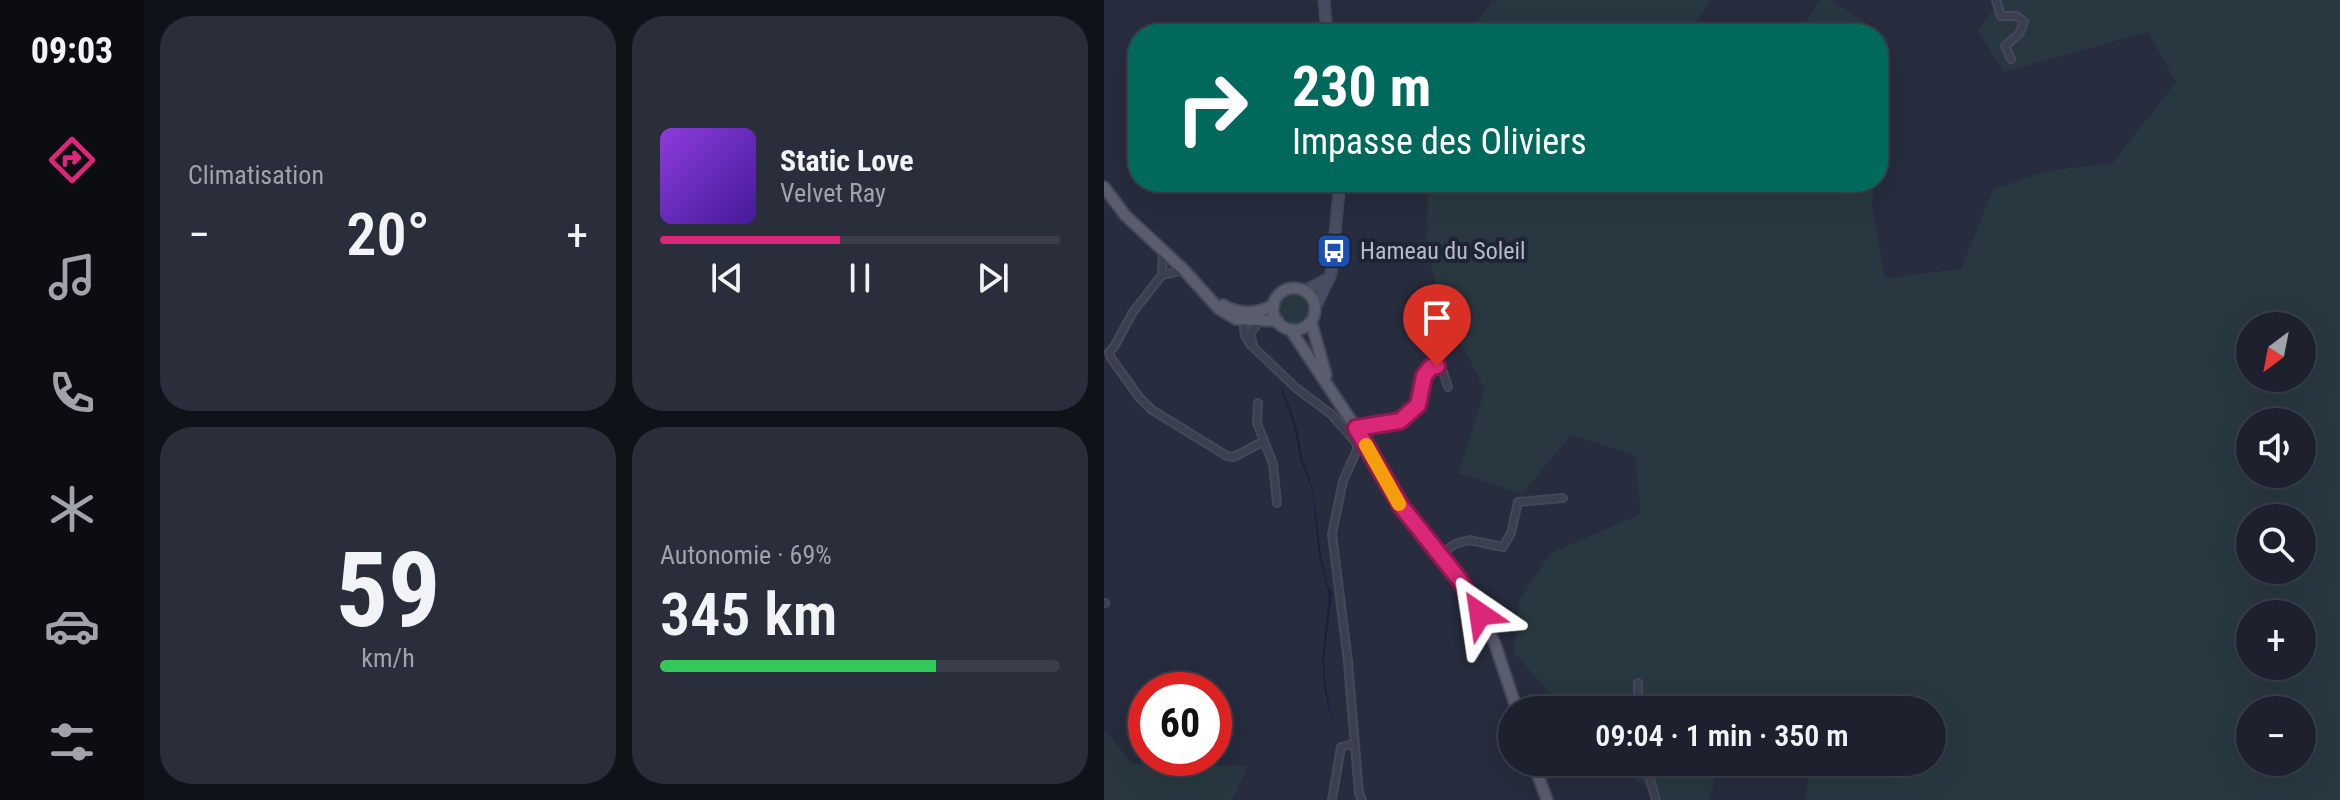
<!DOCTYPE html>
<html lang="fr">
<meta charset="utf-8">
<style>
:root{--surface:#1d212e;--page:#2a2e3a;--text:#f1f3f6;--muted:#a0a3aa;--line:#3b3e4a;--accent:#db2777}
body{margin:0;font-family:"Roboto Condensed",sans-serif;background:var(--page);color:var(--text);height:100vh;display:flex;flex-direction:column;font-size:30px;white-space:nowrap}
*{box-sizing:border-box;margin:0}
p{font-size:26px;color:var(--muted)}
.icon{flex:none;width:44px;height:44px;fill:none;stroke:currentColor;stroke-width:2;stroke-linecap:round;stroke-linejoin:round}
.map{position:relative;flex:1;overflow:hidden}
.sheet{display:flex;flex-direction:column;gap:16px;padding:16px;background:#101219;width:960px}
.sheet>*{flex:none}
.top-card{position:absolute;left:24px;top:24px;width:760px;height:168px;border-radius:32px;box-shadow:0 8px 32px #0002,0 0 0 2px var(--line);background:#00695c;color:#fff;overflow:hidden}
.needle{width:52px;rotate:212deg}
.buttons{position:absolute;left:1132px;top:312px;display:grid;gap:16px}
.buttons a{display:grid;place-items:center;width:80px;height:80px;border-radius:50%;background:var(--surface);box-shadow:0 8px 32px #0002,0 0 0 2px var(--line);font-size:40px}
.speed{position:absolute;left:24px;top:672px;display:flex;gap:16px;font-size:40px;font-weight:700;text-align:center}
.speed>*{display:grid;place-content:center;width:104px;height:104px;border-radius:50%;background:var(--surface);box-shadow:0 8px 32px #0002,0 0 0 2px var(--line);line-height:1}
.speed .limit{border:12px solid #d22;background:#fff;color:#111}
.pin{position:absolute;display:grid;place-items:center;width:68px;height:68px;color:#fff;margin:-82px -34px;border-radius:50% 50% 50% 0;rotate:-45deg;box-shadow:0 0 8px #0007}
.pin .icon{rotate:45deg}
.me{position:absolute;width:88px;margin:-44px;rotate:328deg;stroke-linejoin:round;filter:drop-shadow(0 0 6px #0008)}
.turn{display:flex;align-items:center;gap:28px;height:168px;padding:0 32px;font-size:36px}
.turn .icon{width:104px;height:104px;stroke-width:2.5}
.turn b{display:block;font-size:56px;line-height:68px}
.big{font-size:60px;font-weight:600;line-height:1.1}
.sheet .widget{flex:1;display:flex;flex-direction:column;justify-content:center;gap:12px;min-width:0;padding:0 28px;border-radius:32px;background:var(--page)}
.sheet .dial{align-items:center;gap:0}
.dial b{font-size:104px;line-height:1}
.song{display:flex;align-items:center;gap:24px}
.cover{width:96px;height:96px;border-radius:12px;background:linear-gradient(135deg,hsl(270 70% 55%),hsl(260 70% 35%))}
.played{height:8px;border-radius:4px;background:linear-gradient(90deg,var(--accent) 45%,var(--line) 45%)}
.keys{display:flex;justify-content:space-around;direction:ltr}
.heat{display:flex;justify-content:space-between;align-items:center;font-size:44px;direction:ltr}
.charge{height:12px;border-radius:6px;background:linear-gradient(90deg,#34c759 69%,var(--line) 0)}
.sheet .tiles{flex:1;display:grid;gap:16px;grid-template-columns:repeat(2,1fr)}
.trip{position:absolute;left:394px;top:696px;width:448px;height:80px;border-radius:40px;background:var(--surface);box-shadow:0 8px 32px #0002,0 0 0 2px var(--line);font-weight:600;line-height:80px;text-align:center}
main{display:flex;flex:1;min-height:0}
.tabs{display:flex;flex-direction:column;width:144px;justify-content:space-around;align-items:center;background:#0c0d12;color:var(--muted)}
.tabs .icon{width:56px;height:56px}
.tabs .selected{color:var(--accent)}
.tabs b{font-size:36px;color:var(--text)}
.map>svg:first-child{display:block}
</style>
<main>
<nav class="tabs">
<b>09:03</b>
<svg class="icon selected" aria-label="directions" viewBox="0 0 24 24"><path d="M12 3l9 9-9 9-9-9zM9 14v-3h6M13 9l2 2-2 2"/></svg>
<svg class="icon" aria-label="music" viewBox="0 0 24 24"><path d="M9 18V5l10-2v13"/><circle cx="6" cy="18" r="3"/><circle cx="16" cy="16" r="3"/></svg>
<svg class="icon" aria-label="phone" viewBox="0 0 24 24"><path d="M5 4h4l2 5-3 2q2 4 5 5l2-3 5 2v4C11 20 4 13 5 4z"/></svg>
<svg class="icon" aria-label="climate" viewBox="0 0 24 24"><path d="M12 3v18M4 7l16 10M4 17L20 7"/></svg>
<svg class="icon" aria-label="car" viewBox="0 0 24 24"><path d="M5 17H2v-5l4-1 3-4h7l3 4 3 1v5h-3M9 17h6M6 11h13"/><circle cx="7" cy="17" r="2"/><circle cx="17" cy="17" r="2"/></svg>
<svg class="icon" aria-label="filters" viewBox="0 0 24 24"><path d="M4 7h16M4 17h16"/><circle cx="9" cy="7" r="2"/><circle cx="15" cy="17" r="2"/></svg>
</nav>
<section class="sheet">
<div class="tiles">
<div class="widget"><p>Climatisation</p>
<div class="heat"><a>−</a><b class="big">20°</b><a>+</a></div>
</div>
<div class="widget">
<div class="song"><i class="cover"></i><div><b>Static Love</b><p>Velvet Ray</p></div></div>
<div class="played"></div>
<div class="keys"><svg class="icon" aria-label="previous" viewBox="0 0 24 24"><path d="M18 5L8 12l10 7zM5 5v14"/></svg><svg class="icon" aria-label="pause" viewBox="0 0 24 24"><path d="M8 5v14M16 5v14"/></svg><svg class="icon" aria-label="next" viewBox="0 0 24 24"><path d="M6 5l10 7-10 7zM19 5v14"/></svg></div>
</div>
<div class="widget dial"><b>59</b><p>km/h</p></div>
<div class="widget"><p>Autonomie · 69%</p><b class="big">345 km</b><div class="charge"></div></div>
</div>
</section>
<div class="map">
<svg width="1236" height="800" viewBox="0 0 1236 800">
<rect width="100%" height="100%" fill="#272c3e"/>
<g fill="#293840" fill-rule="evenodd">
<polygon points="390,0 608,0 584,34 363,34"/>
<polygon points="717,0 728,0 784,38 776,72 774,117 774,34 693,34"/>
<path d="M896,0H1236V800H701L704,778L689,762H828V710H460L410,652L415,601L447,553L537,514L531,455L467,435L418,494L354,473L381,390L338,306L323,249L324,182H658L686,190L689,182H770L768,207L781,278L857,269L889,190L941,171L1009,163L1072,82L1044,32L900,72L874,31ZM1146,326H1198V378H1146ZM1146,422H1198V474H1146ZM1146,518H1198V570H1146ZM1146,614H1198V666H1146ZM1146,710H1198V762H1146Z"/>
<circle cx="191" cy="309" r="17"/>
<polygon points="0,729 28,764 144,766 128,800 0,800"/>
<polygon points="515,762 616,762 605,800 555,800"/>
</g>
<polygon fill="#1a213c" points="178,386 193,428 199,461 209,490 217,554 222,581 228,593 220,660 222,688 229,724 221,693 218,660 225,595 215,556 208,489 196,459 190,426 178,393"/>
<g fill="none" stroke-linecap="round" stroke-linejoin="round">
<defs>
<g id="minor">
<polyline points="892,0 897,16 913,16 920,22 915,34 901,46 907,59"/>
<polyline points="58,275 29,312 10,347 5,352 7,358 35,397 48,410 123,456 130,457 160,441"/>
<polyline points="58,275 59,251"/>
<polyline points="58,275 80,270"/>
<polyline points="139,320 141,336 146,344 192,388 227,414 253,444 253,450 239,481 228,534 244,662 255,793 258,800"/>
<polyline points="149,344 146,333 156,321"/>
<polyline points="154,403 153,423 169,464 173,503"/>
<polyline points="252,428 296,421 314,405 318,383 329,366 338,369 344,387"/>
<polyline points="335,555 351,544 365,540 399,547 407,533 414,502 459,498"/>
<polyline points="0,603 1,603"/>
<polyline points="534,710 534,683"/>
<polyline points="541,762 552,800"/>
<polyline points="228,800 237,747 249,744"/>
</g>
<g id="secondary">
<polyline points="220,0 223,34"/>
<polyline points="201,291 225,278"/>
<polyline points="211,308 227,274 236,182"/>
</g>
<g id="primary">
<polyline points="0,187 21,215 80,270 115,309 132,319 174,321"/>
<circle cx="190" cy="309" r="21"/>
<path d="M119,305C136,315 153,314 170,305"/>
<polyline points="207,322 222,375"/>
<polyline points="186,329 252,428 297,506 355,579 372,607 391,644 413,710"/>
<polyline points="429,762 443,800"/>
</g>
</defs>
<use href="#minor" stroke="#444858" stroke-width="10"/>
<use href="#secondary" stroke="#444858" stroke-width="13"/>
<use href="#primary" stroke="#444858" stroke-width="14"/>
<use href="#minor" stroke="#3b3f4f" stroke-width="6"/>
<use href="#secondary" stroke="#494d61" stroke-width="9"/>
<use href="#primary" stroke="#595d6e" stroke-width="10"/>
</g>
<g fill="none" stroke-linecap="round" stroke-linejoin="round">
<defs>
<polyline id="route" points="333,366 327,367 320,376 314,405 296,421 252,428 297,506 355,579 376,614"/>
</defs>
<use href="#route" stroke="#8e194d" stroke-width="20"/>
<use href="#route" stroke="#db2777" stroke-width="14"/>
<polyline stroke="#f59e0b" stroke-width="14" points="262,445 295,504"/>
</g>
<defs>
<symbol id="bus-square" viewBox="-11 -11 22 22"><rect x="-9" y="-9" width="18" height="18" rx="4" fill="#1a4fb4" stroke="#1f2434"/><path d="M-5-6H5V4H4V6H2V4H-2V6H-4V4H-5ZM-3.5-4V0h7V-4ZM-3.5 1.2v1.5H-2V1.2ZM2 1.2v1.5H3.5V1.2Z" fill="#fff"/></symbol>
</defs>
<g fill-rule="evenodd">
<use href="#bus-square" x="210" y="231" width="40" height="40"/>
</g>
<g text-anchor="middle" stroke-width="8" stroke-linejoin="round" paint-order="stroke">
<g font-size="24" fill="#b7bac9" stroke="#1f2434" text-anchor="start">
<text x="256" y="259">Hameau du Soleil</text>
</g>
</g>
</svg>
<div class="buttons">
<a><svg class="needle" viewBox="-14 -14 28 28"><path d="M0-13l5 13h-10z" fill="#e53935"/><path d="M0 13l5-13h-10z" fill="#a0a3aa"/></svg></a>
<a><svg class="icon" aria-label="sound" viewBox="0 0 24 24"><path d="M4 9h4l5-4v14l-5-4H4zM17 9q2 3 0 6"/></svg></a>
<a><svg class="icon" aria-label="search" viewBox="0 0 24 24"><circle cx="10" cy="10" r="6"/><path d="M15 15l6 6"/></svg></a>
<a>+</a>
<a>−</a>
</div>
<div class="speed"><div class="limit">60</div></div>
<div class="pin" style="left:333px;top:366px;background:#d93025"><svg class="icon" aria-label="arrive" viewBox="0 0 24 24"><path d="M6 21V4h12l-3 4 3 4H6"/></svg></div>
<svg class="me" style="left:376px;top:614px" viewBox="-20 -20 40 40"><path d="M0-17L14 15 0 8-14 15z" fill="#db2777" stroke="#fff" stroke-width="4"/></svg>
<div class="trip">09:04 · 1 min · 350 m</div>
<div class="top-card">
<div class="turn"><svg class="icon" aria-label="right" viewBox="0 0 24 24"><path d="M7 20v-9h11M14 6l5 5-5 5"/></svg><div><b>230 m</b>Impasse des Oliviers</div></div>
</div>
</div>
</main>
